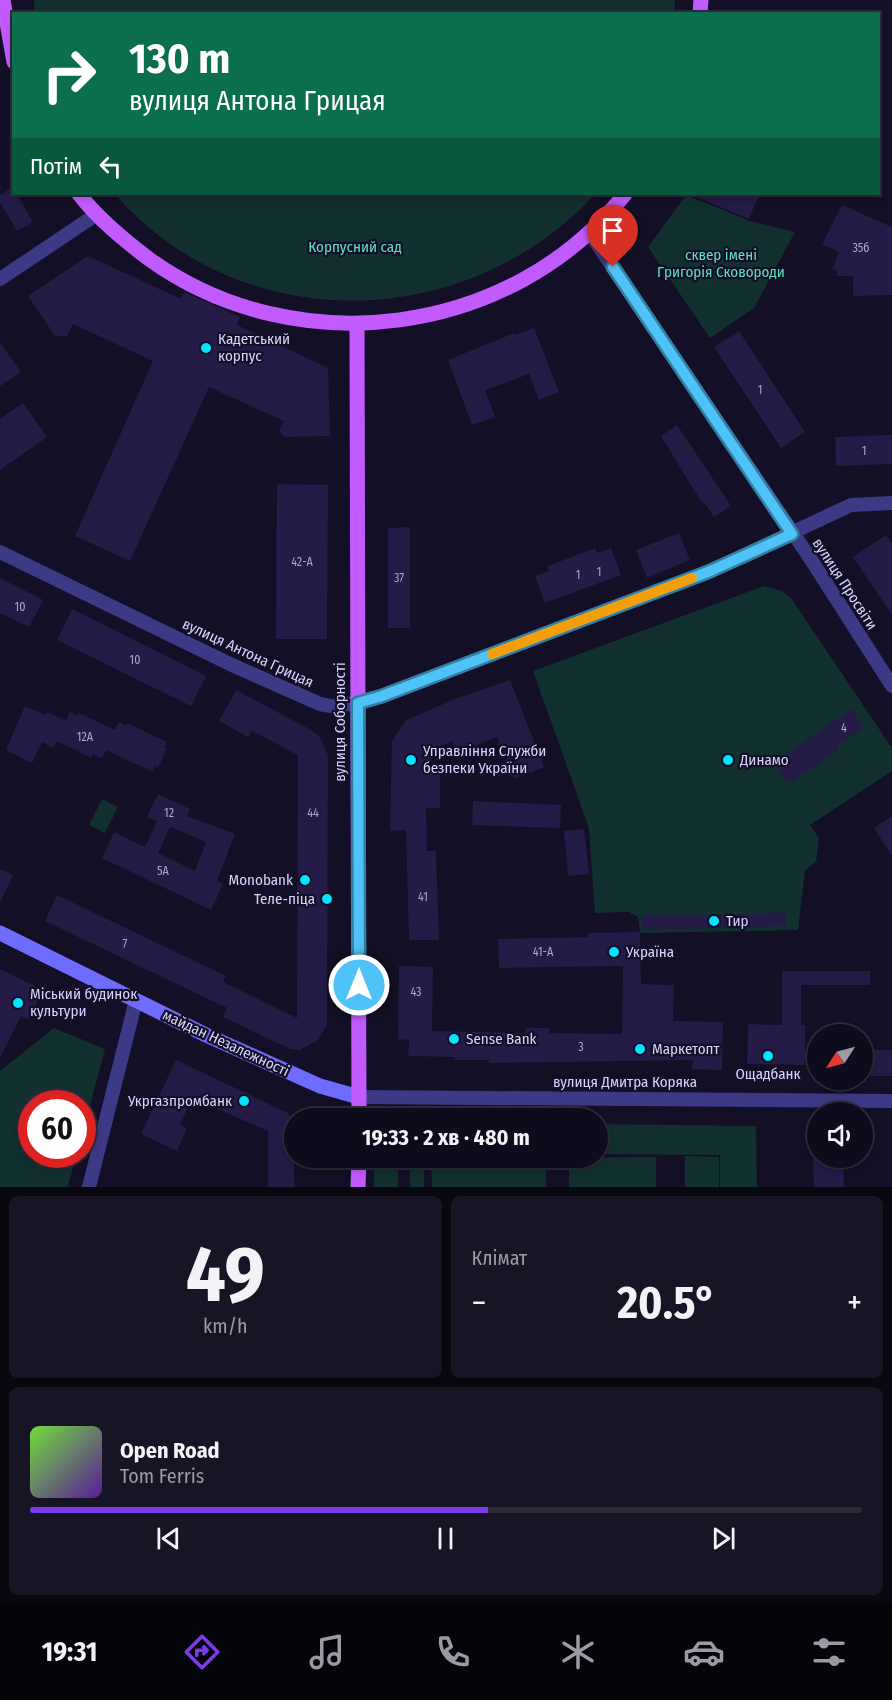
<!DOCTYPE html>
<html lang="uk">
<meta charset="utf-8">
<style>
:root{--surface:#0e0b1c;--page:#171425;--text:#f1f3f6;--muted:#9b9ba3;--line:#2e2b3b;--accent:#7c3aed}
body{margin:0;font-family:"Fira Sans Condensed",sans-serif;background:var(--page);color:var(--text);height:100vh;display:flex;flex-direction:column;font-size:22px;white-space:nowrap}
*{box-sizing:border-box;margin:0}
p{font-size:20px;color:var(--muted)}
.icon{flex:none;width:33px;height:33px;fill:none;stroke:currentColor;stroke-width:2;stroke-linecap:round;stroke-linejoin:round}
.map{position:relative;height:1187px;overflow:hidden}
.panel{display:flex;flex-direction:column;gap:9px;padding:9px;background:#08060f;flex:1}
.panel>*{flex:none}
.hud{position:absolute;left:12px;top:12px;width:868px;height:183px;border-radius:0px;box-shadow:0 3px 9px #0003,0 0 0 2px var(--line);background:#0b6e4f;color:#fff;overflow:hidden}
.needle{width:39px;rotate:234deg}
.fabs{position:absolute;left:807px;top:1024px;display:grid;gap:12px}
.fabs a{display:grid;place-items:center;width:66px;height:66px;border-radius:50%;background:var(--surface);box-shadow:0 3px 9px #0003,0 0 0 2px var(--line);font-size:30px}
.speed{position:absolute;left:18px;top:1090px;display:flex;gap:12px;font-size:30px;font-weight:700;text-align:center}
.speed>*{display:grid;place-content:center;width:78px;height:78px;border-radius:50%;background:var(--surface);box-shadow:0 3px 9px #0003,0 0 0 2px var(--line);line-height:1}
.speed .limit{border:9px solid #d22;background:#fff;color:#111}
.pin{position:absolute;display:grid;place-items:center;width:51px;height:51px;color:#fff;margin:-62px -26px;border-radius:50% 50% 50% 0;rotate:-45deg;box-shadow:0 0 6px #0007}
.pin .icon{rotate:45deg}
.me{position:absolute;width:66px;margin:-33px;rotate:0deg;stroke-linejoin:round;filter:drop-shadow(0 0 4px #0008)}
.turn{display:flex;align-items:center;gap:21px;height:126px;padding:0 18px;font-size:27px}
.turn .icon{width:78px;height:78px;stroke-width:2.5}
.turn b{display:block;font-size:42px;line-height:51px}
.then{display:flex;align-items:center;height:57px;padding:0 18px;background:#0003;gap:12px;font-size:22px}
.big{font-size:45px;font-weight:700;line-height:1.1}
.panel .card{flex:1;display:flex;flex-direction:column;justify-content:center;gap:9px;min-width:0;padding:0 21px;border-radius:9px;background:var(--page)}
.panel .dial{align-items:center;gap:0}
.dial b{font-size:78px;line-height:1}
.song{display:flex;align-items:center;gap:18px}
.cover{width:72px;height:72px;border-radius:9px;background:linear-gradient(135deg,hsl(100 70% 55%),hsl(270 70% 35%))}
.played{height:6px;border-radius:3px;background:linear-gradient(90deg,var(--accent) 55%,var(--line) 55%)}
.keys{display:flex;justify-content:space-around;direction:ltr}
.heat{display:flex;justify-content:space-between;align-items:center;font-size:33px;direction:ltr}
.panel .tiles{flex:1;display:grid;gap:9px;grid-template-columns:1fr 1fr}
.card:last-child{grid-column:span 2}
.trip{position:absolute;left:284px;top:1108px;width:324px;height:60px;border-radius:30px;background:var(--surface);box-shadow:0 3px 9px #0003,0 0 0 2px var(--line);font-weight:700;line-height:60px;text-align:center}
.menu{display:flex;height:96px;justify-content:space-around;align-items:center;background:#06040b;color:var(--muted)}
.menu .icon{width:42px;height:42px}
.menu .active{color:var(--accent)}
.menu b{font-size:27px;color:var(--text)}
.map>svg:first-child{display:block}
</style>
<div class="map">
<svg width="892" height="1187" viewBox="0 0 892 1187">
<rect width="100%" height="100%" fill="#130f26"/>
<g fill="#12302f">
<polygon points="34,0 675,0 674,14 35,14"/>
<path d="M115,194H595C468,333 241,339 115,194Z"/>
<polygon points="686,195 750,221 795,232 754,308 710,338 648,247"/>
<polygon points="764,586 782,591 791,598 892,748 892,771 810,825 819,838 816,862 805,870 798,930 640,933 638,917 629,912 595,913 589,828 533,671"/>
<polygon points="102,799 118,807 105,833 89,825"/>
<polygon points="54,1028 105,1049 83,1132 82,1104 32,1104 32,1155 76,1155 68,1187 0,1187 0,1071"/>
<polygon points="597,1124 756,1126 757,1187 720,1187 720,1155 597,1154"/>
<polygon points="685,1156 719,1157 719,1187 685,1187"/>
<polygon points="656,1157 656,1187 569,1187 569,1158"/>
<rect x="374" y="1158" width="24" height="29"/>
<rect x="410" y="1158" width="14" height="29"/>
<polygon points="431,1158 546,1158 546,1187 432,1187"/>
</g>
<g fill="#241b47" fill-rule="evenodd">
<polygon points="13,187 14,194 17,194 33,222 17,231 0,202 0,195"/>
<polygon points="689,194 759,194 749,219"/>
<polygon points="842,205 892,227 892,295 853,296 853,276 837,276 837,271 832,269 839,252 822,244"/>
<polygon points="88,256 181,299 184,292 240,317 237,325 328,368 330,436 284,437 279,431 284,421 209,387 130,561 75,536 153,361 73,324 67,336 55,336 28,296"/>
<polygon points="534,328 559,392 539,400 529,374 485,390 495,417 472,425 448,360 514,333 514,335"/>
<polygon points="739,331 805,432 781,448 714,347"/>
<polygon points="0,343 21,372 0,386"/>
<polygon points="23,403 47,437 0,470 0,419"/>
<polygon points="677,425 731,506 714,517 704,502 702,503 661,436"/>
<polygon points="892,435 892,464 836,466 835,437"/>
<polygon points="277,484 328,485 327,639 276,639"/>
<polygon points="410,527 410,628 388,628 388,528"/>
<polygon points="679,533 690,560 647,578 636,550"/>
<polygon points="886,535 892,543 892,615 853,557"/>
<polygon points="595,548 597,553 611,548 621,575 545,603 535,576 549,571 548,566"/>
<polygon points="0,578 43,600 29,627 0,613"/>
<polygon points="72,609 206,676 191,706 57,640"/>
<polygon points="510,680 544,767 514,779 497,737 457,753 453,741 432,750 431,774 440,774 440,808 426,808 427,851 436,851 439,940 409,940 406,830 390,831 392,741 406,720 455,699"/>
<polygon points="236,690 311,730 319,736 328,755 327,1025 318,1040 300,1050 290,1049 223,1017 227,1008 45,921 57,895 226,976 223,982 297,1018 298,755 252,731 248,737 219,721"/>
<polygon points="25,706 45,715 47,712 66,721 70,712 78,716 79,713 115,730 119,722 126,726 127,723 167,742 164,747 167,748 158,768 155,766 153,772 106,750 102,759 93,754 92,758 57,741 53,748 42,742 32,763 6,750"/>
<polygon points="852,709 864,727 836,746 839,750 788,784 774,763"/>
<path d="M158,794L190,809L187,816L235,834L217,881L223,884L211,910L102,858L114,832L145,847L157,821L147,817ZM170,827L206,842L195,871L158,853Z"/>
<polygon points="473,801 561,805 560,828 472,825"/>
<polygon points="892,816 892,856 874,828"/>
<polygon points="584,829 589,874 568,876 564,831"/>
<polygon points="0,869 13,875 0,903"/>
<polygon points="786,913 786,926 642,930 641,916"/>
<polygon points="640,932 641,984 674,985 673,1021 723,1022 722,1070 692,1069 693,1060 489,1063 489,1060 454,1060 455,1057 408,1056 409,1040 398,1039 399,966 433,967 432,1031 525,1033 526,1028 549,1028 549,1033 622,1034 623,966 499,968 498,939 588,937 588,933"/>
<polygon points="0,969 43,990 28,1020 21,1016 0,1058"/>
<polygon points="782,971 870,971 870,985 801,985 801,1025 805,1025 805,1065 747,1064 748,1024 782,1025"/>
<rect x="862" y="1050" width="30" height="26"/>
<polygon points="176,1060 288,1113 294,1121 294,1187 268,1187 268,1131 192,1098 180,1125 187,1128 177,1151 141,1134"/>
<polygon points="813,1158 843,1158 844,1187 814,1187"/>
</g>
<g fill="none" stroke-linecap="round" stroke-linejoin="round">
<g stroke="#3d3a85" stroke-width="14">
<polyline points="589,232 810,558 892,686"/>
<polyline points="0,279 97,214"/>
<polyline points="0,552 232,665 320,704 336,707 382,696 708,572 851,505 892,503"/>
<polyline points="359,1097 892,1101"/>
<polyline points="89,1187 136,1000"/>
</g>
<polyline stroke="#6f6bff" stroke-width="15" points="0,933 206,1035 320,1086 359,1097"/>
<g stroke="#c25bff" stroke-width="15">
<polyline points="3,0 14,62"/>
<polyline points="700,14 701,0"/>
<path d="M79,194C98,219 124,240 149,259C296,365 512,337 625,194"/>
<polyline points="357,324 359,1119"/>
<polyline points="358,1187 359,1158"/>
</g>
</g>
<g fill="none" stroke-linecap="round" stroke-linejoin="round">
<defs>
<polyline id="route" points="359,985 358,703 382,696 708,572 792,534 613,267"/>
</defs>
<use href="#route" stroke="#337fa1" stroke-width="15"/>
<use href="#route" stroke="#4fc3f7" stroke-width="10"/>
<polyline stroke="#f59e0b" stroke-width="10" points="492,654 692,578"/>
</g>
<g fill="#00e5ff" stroke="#130f26" stroke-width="2">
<circle cx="206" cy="348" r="6"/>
<circle cx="411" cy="760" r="6"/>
<circle cx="728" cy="760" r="6"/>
<circle cx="305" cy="880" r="6"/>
<circle cx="327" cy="899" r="6"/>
<circle cx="714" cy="921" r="6"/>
<circle cx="614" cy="952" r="6"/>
<circle cx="18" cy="1003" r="6"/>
<circle cx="454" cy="1039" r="6"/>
<circle cx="640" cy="1049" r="6"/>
<circle cx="768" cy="1056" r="6"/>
<circle cx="244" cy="1101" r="6"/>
</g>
<g text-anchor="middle" stroke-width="4.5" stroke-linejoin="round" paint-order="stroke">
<g font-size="12" fill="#aca6d1">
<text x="861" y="252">35б</text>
<text x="760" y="394">1</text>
<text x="864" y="455">1</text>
<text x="302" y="566">42-А</text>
<text x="599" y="576">1</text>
<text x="578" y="579">1</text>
<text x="399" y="582">37</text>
<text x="20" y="611">10</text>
<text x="135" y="664">10</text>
<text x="844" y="732">4</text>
<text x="85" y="741">12А</text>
<text x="169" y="817">12</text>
<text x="313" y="817">44</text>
<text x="163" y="875">5А</text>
<text x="423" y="901">41</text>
<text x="125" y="948">7</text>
<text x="543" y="956">41-А</text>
<text x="416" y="996">43</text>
<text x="581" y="1051">3</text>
</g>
<g font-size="15" fill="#5fe0c0" stroke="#130f26">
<text x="355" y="252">Корпусний сад</text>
<text x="721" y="260">сквер імені<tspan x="721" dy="17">Григорія Сковороди</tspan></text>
</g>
<g font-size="15" fill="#d9d4ff" stroke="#130f26" text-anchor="start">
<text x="218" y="344">Кадетський<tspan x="218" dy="17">корпус</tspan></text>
<text x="423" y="756">Управління Служби<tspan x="423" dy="17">безпеки України</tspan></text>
<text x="740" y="765">Динамо</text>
<text x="293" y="885" text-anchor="end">Monobank</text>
<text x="315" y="904" text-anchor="end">Теле-піца</text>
<text x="726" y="926">Тир</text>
<text x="626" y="957">Україна</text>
<text x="30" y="999">Міський будинок<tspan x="30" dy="17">культури</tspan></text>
<text x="466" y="1044">Sense Bank</text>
<text x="652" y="1054">Маркетопт</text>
<text x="768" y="1079" text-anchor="middle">Ощадбанк</text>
<text x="232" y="1106" text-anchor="end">Укргазпромбанк</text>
</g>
<g font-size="15" fill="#d9d4ff" stroke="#130f26">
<text transform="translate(845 584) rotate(57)" y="5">вулиця Просвіти</text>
<text transform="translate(248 653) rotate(25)" y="5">вулиця Антона Грицая</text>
<text transform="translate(340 722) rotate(-90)" y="5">вулиця Соборності</text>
<text transform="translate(226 1043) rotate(25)" y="5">майдан Незалежності</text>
<text x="625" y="1087">вулиця Дмитра Коряка</text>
</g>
</g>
</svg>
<div class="fabs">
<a><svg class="needle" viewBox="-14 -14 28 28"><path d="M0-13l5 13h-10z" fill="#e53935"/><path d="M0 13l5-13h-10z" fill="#9b9ba3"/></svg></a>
<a><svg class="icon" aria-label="sound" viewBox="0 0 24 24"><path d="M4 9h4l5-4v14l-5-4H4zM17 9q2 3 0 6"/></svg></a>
</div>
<div class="speed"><div class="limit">60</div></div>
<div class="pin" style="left:613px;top:267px;background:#d93025"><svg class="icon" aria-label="arrive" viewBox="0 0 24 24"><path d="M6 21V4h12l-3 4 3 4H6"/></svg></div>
<svg class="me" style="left:359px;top:985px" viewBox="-20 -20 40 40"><circle r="17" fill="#4fc3f7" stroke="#fff" stroke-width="3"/><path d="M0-11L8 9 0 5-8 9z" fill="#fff"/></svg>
<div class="trip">19:33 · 2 хв · 480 m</div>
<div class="hud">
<div class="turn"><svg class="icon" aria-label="right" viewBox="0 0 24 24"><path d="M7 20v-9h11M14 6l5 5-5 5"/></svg><div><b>130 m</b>вулиця Антона Грицая</div></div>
<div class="then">Потім<svg class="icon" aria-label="left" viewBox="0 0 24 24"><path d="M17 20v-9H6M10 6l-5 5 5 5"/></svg></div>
</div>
</div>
<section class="panel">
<div class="tiles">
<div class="card dial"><b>49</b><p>km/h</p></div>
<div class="card"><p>Клімат</p>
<div class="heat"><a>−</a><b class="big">20.5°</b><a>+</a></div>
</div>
<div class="card">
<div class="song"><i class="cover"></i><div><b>Open Road</b><p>Tom Ferris</p></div></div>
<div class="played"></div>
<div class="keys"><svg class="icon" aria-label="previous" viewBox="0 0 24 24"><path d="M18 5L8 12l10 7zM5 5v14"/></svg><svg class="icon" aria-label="pause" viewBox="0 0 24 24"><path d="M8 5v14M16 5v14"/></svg><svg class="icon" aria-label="next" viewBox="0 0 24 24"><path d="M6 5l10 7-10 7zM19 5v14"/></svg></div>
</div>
</div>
</section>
<nav class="menu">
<b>19:31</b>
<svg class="icon active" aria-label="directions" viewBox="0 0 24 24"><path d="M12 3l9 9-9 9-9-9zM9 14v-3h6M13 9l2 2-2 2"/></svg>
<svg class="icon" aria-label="music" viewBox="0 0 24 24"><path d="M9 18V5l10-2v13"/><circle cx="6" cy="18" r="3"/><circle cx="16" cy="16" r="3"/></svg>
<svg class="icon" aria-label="phone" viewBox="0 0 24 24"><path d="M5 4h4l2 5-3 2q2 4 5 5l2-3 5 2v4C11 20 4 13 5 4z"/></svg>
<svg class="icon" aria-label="climate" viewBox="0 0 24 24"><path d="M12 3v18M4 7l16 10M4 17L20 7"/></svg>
<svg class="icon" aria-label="car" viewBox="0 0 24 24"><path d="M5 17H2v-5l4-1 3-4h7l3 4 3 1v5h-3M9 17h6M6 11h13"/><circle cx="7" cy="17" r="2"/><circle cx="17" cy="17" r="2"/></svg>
<svg class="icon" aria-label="filters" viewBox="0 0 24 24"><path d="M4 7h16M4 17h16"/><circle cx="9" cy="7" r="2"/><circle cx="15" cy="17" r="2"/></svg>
</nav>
